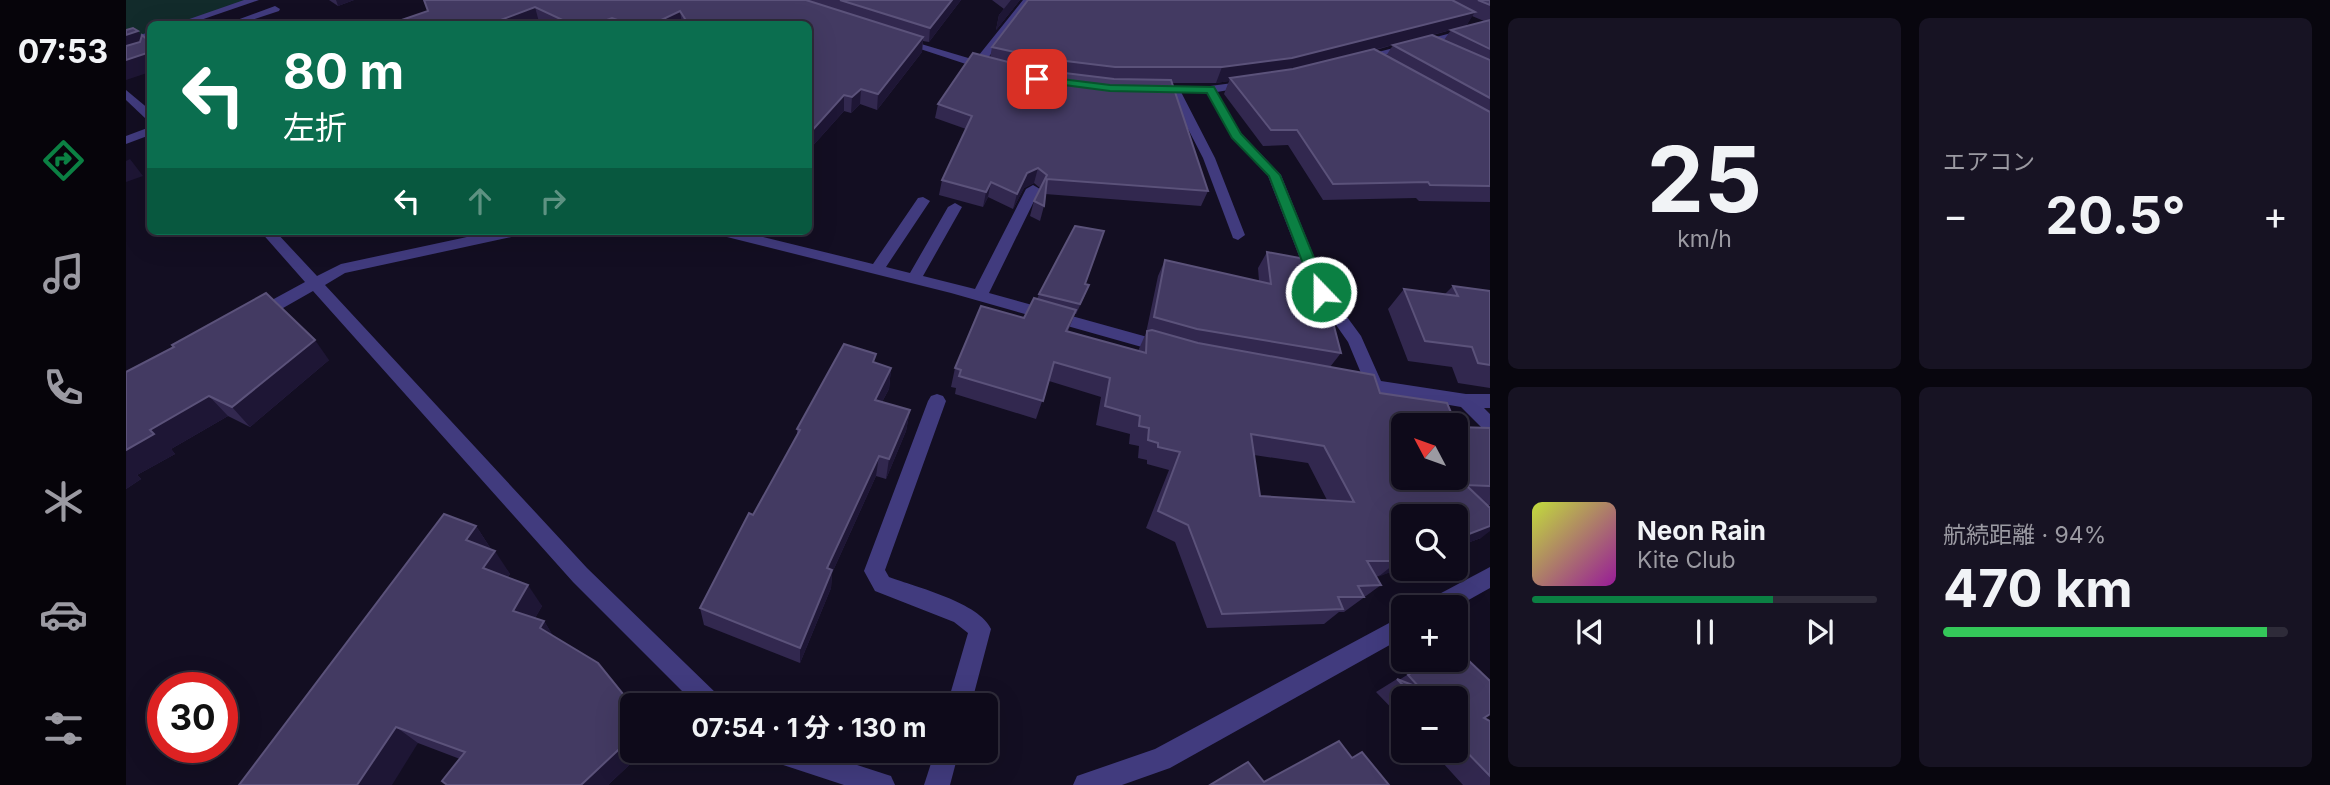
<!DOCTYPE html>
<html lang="ja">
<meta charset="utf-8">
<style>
:root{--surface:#0e0a1a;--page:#171323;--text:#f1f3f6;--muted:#9b9aa2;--line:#2e2b39;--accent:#0b8043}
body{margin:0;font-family:Inter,"Noto Sans JP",sans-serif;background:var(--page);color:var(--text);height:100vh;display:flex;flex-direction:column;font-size:26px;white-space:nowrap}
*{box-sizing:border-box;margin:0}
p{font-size:23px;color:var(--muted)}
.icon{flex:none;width:38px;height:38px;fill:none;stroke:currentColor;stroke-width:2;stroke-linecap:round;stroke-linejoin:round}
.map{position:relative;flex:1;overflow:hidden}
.drawer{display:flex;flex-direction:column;gap:18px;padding:18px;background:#08060e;width:840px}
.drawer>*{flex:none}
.banner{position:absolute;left:21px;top:21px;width:665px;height:214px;border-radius:10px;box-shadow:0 7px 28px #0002,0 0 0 2px var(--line);background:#0b6e4f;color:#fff;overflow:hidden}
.needle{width:46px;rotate:311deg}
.fabs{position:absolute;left:1265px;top:413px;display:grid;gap:14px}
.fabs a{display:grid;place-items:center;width:77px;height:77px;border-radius:10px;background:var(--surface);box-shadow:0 7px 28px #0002,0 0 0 2px var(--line);font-size:35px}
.speed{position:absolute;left:21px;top:672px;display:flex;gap:14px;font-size:35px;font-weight:700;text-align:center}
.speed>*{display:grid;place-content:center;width:91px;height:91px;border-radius:50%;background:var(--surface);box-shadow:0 7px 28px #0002,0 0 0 2px var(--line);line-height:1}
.speed .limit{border:10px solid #d22;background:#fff;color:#111}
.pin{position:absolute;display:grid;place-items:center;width:60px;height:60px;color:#fff;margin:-30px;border-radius:14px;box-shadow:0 4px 10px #0006}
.me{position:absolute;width:77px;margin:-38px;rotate:338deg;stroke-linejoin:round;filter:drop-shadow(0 0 5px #0008)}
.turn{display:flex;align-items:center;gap:24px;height:147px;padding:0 21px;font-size:32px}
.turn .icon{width:91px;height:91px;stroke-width:2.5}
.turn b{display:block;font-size:49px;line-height:60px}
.lanes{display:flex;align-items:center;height:66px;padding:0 21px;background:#0003;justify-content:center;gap:35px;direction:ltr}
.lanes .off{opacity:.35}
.big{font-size:52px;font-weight:700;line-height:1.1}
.drawer .card{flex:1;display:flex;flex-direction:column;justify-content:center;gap:10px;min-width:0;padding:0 24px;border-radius:10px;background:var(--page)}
.drawer .dial{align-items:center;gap:0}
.dial b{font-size:91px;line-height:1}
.song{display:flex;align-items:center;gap:21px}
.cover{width:84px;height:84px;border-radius:10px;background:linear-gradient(135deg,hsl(70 70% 55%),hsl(300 70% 35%))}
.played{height:7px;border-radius:4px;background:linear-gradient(90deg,var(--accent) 70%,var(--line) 70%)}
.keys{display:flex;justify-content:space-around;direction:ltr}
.heat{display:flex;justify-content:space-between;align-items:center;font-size:38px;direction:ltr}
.charge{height:10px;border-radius:5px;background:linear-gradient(90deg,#34c759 94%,var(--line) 0)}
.drawer .tiles{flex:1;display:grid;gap:18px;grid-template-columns:repeat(2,1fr)}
.trip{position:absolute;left:494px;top:693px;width:378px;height:70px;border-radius:10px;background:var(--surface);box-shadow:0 7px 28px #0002,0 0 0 2px var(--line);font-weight:700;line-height:70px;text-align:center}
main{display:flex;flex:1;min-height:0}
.tabs{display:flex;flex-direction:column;width:126px;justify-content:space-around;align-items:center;background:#06040a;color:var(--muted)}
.tabs .icon{width:49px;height:49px}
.tabs .on{color:var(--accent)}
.tabs b{font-size:32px;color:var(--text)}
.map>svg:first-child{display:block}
</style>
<main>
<nav class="tabs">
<b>07:53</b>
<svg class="icon on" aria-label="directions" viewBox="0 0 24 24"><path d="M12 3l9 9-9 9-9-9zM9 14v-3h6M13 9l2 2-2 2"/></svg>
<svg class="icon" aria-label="music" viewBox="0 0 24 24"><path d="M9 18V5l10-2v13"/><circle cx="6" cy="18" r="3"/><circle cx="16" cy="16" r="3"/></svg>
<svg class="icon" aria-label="phone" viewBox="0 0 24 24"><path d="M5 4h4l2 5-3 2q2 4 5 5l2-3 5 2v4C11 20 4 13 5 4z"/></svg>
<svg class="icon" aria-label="climate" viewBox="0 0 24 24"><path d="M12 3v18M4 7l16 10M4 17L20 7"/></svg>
<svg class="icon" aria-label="car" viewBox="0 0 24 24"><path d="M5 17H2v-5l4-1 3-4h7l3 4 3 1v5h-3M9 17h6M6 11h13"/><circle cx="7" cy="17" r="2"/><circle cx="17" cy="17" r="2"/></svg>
<svg class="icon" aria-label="filters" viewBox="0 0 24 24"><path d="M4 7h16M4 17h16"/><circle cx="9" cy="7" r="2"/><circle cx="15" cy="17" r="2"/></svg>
</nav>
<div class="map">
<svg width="1364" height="785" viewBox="0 0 1364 785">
<rect width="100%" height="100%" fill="#130e22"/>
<polygon fill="#122b2b" points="0,0 123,0 51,24 24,24 24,34 0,42"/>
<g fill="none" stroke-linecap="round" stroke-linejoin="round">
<g fill="#413b7e" fill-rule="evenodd">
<polygon points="118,0 133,0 63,24 49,24"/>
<polygon points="897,0 907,0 858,63 866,66 866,70 858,70 770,41 775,38 849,60"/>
<polygon points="149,6 154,9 153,11 114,24 100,24"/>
<polygon points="1364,23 1364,29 1235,61 1229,58"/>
<polygon points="24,32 24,38 0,46 0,39"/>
<polygon points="1122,81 1126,82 1126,86 1091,92 1115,133 1155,175 1202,291 1235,336 1255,381 1340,394 1364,394 1364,408 1358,408 1364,414 1364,432 1358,430 1335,407 1224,388 1221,383 1224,378 1237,378 1222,342 1187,292 1142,176 1106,138 1080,92 1055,92 1089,158 1119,235 1112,240 1107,238 1077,158 1043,92 1025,92 1019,89 1025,86 1084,86"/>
<polygon points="0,90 24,110 24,120 20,119 0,100"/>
<polygon points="24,127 24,135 0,144 0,136"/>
<polygon points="907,185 914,189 863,293 1043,343 1045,347 1043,351 1037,353 825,293 589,234 587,231 613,231 747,264 792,198 797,197 804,201 760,267 784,273 822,207 829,203 836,207 797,276 849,289 900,189"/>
<polygon points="134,231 149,231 191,276 215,264 369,231 397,231 390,236 219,273 199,285 461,568 594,697 598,705 570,705 447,582 187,291 136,320 124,320 122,316 124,312 179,282"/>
<path d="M811,394L817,396L820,401L759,570L763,577C790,587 854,603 865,629L845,705H821L842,633L828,622L749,591L738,571L802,401L805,396Z"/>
<polygon points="1364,567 1364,588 1330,607 1299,607 1302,600"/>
<polygon points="1278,615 1278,637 1044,768 996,785 947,785 951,776 1029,749"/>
<polygon points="639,751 688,751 765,776 769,785 718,785 642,760"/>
<polygon points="809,751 833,751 824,785 798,785"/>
</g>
</g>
<g fill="#32284f" fill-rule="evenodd">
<polygon points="203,0 228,0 212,6"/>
<polygon points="298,0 835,0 803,42 797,41 796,52 751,110 734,104 725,113 718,111 683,150 682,24 419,24 413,22 406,24 264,24 302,11"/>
<polygon points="866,0 894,0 870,30 873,15 878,9"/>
<path d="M902,0H1364V202L1293,201L1290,198L1197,200L1162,145L1137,146L1098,94L1103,81L1090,83H1046L1082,191L1075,206L919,194L918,206L914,221L904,216L908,201L914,188L908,183L898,188L887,209L862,197L857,207L813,195L816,180L840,129L809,118L812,104L864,58L866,47ZM1346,16L1358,21L1340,26ZM1325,30L1318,40L1303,36ZM1267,45L1260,56L1250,50Z"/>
<path d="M1141,252L1190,287L1215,353L1204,367L1254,393L1331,427L1364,428V505H1360L1355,538L1330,547V516H1278V567L1250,577L1255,585L1218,612H1213L1198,624L1081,628L1049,542L1020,528L1043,470L1021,464V460L1012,458L1013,446L1003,444L1004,434L970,425L975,397L923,381L910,419L829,394L830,388L825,387L829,368L898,318L911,299L913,294L959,284V295L950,314H949L942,331L1012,351L1020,333L1032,276L1039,260L1133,281L1132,268ZM1128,455L1182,463L1201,500L1134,496Z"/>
<polygon points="1327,286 1364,291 1364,388 1332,383 1326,367 1282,361 1262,309 1278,289 1319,294"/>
<polygon points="203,360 124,427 102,416 45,449 49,454 11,475 15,479 0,489 0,372"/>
<polygon points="750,363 765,368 763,389 756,402 784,410 780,431 760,479 750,476 706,573 705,588 674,663 578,625 574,608 671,436 671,429"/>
<polygon points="350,526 365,549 384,574 382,577 416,606 409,618 418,621 427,636 518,751 482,785 321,785 334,759 292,743 113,785"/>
<polygon points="1305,660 1358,718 1364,721 1364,785 1337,785 1306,751 1330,751 1330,698 1278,698 1278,721 1250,692 1271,679 1273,680"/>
</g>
<g fill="#1e1635">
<polygon points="210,0 228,0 212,6"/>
<polygon points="826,0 835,0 803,42 804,28"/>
<polygon points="885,0 894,0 870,30 873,15"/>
<polygon points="409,7 413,22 406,24 364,24"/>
<polygon points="554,11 556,24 527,24"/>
<polygon points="1349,12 1340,26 1158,73 1104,78 1103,81 1090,83 1096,67"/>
<polygon points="486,18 487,24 470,24"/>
<polygon points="12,31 22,47 0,54 0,35"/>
<polygon points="797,37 796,52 751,110 752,94"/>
<polygon points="24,52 24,72 0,80 0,60"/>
<polygon points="735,89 734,104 725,113 726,97"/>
<polygon points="718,95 718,111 683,150 683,134"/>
<polygon points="4,159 17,176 0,182 0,161"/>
<polygon points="912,168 908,183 898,188 887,209 891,194 901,173"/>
<polygon points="865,182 862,197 857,207 860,192"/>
<polygon points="189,340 203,360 124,427 106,407"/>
<polygon points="765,368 763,389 746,420 749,400"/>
<polygon points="83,396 102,416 45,449 49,454 11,475 15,479 0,489 0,450 24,430"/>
<polygon points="784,410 780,431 760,479 763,459"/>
<polygon points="753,456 750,476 706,573 705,588 674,663 674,648 701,568"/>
<polygon points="350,526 365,549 340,540"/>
<polygon points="1364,526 1364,531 1355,538 1330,547 1330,539"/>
<polygon points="369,551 384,574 373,591 357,568"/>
<polygon points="1278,559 1278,567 1252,577 1272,561"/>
<polygon points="402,585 416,606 401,632 387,611"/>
<polygon points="418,621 431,642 414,628"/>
<polygon points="270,727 292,743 266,785 231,785"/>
<polygon points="506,737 506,751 518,751 482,785 455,785"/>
</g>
<g fill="#433a62" stroke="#5b527a" stroke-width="2" fill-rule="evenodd">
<polygon points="298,0 680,0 797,37 752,94 735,89 726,97 718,95 683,134 682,24 558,24 561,22 554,11 527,24 503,24 486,18 470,24 445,24 409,7 364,24 264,24 302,11"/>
<polygon points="714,0 826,0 804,28"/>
<polygon points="902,0 1326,0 1349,12 1166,58 1096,67 989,67 915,58 866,47"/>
<polygon points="1352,0 1364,0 1364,5"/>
<polygon points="1364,20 1364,49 1325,30"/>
<polygon points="7,28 12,31 0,35 0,30"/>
<polygon points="16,35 24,42 24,52 0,60 0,46 14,42"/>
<polygon points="1306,35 1364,60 1364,98 1267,45"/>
<polygon points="1248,49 1364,112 1364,186 1304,185 1302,182 1207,184 1171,130 1145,130 1104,78 1167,69"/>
<polygon points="847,53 914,70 988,79 1045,80 1082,191 921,179 918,206 908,201 921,175 912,168 901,173 891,194 865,182 860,192 816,180 846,116 812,104"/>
<polygon points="949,226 978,231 959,284 963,285 954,304 913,294"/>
<polygon points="1141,252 1185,260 1190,287 1198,288 1215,353 1071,329 1028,317 1039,260 1145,284"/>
<polygon points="1327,286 1364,291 1364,365 1352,363 1346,347 1299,341 1278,289 1332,296"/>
<polygon points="140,293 189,340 106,407 83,396 24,430 28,434 0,450 0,372 48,347 46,345"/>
<path d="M908,298L950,310L940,331L1020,353L1021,331L1026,330L1072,343L1248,375L1254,393L1321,403L1331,427L1364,428V486L1340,485L1364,508V526L1330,539V516H1278V559L1272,561H1241L1255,585L1232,586L1238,597H1212L1217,609L1096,614L1062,525L1032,511L1054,452L1032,447V443L1022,440L1023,428L1013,426L1014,416L979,406L984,378L928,362L917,401L833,376L835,370L829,368L855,306L898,318ZM1278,425H1330V478H1278ZM1125,434L1198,446L1228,502L1134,496Z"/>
<polygon points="718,344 750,354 747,362 765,368 749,400 784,410 763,459 753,456 701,568 706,570 674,648 574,608 623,513 627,515 674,430 671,429"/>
<polygon points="318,514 350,526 340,540 369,551 357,568 402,585 387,611 418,621 414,628 472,663 506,705 506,737 455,785 321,785 316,781 339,752 270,727 231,785 113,785"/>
<polygon points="1341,659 1364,681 1364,714 1358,718 1364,721 1364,776 1330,741 1330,698 1289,698 1271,679 1294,688 1282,675 1306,660 1328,660 1333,664"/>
<polygon points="1213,741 1226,758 1236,752 1263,785 1084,785 1122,762 1138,782"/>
</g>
<polygon fill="#0b8043" stroke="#07532c" stroke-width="2" points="911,76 984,85 1088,87 1115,134 1154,175 1202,292 1200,295 1190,295 1188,292 1143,176 1106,138 1081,93 984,91 908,81 908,77"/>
</svg>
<div class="fabs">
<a><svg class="needle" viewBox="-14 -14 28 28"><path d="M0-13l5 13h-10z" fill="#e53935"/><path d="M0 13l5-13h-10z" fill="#9b9aa2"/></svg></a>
<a><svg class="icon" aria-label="search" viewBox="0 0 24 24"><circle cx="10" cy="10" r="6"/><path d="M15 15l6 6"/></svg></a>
<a>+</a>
<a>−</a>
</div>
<div class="speed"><div class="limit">30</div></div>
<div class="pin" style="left:911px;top:79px;background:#d93025"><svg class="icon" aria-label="arrive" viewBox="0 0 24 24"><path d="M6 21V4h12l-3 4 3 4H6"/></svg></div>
<svg class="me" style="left:1195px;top:292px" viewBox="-20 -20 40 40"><circle r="17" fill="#0b8043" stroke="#fff" stroke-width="3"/><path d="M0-11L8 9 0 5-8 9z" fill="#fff"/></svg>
<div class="trip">07:54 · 1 分 · 130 m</div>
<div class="banner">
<div class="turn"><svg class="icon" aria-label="left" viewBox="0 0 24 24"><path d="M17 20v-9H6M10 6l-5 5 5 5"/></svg><div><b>80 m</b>左折</div></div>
<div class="lanes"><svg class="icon" aria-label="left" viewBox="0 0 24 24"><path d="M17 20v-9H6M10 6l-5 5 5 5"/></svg><svg class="icon off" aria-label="ahead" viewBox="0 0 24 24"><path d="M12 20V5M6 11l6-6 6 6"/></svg><svg class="icon off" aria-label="right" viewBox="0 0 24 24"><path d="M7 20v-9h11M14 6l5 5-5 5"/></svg></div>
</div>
</div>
<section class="drawer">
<div class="tiles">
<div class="card dial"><b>25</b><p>km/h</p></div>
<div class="card"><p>エアコン</p>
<div class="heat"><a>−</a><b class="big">20.5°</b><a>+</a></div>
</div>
<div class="card">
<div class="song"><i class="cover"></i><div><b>Neon Rain</b><p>Kite Club</p></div></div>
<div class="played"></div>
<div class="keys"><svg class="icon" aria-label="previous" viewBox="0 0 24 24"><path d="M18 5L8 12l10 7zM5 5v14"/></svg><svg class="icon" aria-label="pause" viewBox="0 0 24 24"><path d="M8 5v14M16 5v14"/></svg><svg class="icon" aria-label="next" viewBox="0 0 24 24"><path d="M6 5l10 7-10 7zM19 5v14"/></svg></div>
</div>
<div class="card"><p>航続距離 · 94%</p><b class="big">470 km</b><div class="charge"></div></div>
</div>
</section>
</main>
